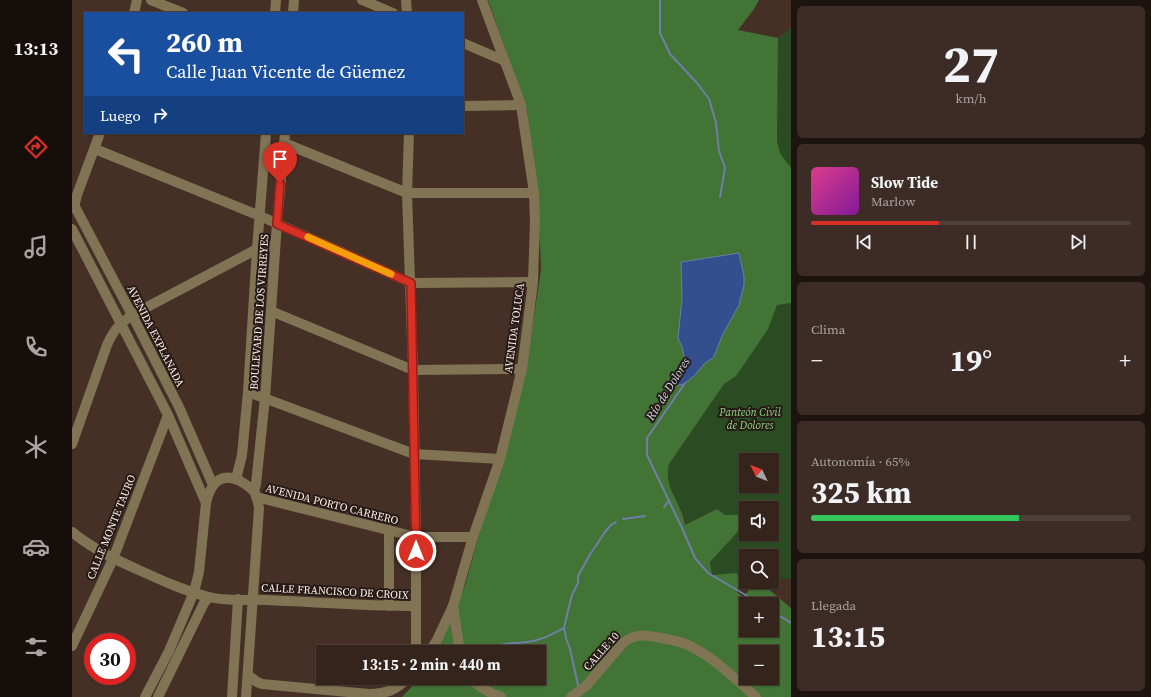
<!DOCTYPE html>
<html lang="es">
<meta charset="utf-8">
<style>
:root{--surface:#34241c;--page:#3c2c25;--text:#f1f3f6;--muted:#a9a4a3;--line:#4e413b;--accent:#d93025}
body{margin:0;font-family:"Source Serif 4",serif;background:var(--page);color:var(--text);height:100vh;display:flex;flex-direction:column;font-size:15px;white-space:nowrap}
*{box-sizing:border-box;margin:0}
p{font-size:13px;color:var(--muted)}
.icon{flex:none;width:22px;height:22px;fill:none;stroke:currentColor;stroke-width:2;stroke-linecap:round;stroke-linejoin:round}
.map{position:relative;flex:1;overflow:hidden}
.details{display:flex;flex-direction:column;gap:6px;padding:6px;background:#1d140f;width:360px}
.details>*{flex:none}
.banner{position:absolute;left:12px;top:12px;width:380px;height:122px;border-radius:0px;box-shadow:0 1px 3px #0004,0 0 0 1px var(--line);background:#1a4fa0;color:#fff;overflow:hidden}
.needle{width:26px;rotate:313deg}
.controls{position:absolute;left:667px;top:453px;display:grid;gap:8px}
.controls a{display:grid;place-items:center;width:40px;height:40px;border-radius:0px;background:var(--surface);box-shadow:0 1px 3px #0004,0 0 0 1px var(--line);font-size:20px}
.speed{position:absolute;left:12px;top:633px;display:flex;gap:8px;font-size:20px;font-weight:700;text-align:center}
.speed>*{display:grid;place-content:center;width:52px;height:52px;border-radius:50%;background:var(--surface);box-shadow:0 1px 3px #0004,0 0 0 1px var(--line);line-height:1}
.speed .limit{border:6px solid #d22;background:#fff;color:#111}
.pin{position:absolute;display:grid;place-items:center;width:34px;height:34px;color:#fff;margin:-41px -17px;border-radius:50% 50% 50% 0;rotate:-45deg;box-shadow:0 0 4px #0007}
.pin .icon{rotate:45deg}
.me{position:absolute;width:44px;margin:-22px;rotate:0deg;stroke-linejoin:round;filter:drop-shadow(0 0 3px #0008)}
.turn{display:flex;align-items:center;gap:14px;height:84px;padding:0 16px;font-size:18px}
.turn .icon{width:52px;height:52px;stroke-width:2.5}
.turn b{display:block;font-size:28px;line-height:34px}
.then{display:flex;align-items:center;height:38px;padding:0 16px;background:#0003;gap:8px;font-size:15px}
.big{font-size:30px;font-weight:700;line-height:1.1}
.details .widget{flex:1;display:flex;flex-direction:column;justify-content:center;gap:6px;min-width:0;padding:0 14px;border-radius:6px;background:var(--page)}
.details .dial{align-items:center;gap:0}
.dial b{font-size:52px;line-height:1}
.song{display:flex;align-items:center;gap:12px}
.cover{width:48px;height:48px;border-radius:6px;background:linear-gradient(135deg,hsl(330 70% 55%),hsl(290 70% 35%))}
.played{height:4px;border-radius:2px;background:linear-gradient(90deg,var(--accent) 40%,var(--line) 40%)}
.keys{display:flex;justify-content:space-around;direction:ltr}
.heat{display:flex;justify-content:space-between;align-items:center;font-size:22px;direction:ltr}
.charge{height:6px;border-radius:3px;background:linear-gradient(90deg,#34c759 65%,var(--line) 0)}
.trip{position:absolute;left:244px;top:645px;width:230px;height:40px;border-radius:0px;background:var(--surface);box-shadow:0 1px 3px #0004,0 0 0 1px var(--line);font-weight:700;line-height:40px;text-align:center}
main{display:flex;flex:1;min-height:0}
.tabs{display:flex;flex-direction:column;width:72px;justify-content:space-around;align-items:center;background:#150e0b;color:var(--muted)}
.tabs .icon{width:28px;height:28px}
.tabs .active{color:var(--accent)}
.tabs b{font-size:18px;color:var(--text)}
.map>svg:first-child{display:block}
</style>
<main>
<nav class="tabs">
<b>13:13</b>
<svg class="icon active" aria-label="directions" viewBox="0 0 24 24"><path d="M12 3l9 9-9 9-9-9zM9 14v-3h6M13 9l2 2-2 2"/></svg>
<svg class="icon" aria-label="music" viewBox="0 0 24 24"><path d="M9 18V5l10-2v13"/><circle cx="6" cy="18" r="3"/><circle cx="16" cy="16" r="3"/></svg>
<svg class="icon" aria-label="phone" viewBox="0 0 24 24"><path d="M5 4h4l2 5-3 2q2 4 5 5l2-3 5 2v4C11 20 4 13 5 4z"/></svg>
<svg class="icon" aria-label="climate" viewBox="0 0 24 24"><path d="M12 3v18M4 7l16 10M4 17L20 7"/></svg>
<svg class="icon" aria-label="car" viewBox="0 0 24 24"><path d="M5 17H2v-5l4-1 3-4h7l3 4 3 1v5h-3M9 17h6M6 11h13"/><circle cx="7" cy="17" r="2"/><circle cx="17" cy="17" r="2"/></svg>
<svg class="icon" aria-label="filters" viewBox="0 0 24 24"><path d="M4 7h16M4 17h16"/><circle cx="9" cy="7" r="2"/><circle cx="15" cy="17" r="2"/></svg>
</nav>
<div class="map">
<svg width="719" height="697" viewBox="0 0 719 697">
<rect width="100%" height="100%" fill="#463026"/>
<g fill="#2b4c23" fill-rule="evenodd">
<polygon points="719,28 719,168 708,153 705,141 706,38"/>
<path d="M719,274V579L700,578V556H674V577L640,575L638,562L671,526L666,515H653L644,509L613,525C613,521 613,516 611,513C603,495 592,485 597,464L652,384L664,376ZM674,460H700V486H674ZM674,508H700V534H674Z"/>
</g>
<path fill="#427435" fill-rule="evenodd" d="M416,0H687L682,9L666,30L706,38L705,141L708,153L719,168V303L705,305L696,329L664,376L652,384L597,464C591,489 610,502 613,525L645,509L653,515H666L671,526L638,562L640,575L665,573L667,584L665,592L671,597L684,582H688L719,608V697H330L348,678H467V652H365L393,585L454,368L469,270L467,220L455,110ZM674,604H700V630H674ZM674,652H700V678H674Z"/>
<polygon fill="#344f8d" stroke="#707ea8" points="667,253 672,276 672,285 667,305 650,336 642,357 633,363 623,375 612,384 602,386 601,383 610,370 612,356 610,347 606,338 610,299 609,262"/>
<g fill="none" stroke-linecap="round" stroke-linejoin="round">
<g stroke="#707ea8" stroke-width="2">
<polyline points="588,0 588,33 598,54 625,83 637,99 644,123 647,151 653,168 648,197"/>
<polyline points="613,383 575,438 575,455 610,528 623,558 636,573 689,604"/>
<polyline points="592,507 597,501"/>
<polyline points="551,519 573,516"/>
<polyline points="700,611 719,623"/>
<path d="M410,652C424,643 438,644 454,642C468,641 480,634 492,628"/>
<polyline points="506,685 498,649 494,638 492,628 496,611 500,595 506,583 506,576 517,556 533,532 539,525 544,522"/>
</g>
<g stroke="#817454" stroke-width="10">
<polyline points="79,0 111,13"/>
<polyline points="290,0 321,13"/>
<polyline points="334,0 335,13"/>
<polyline points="62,13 65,0"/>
<polyline points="203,13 204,0"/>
<polyline points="221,13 222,0"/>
<polyline points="391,43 433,61"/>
<polyline points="391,106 449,105"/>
<polyline points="337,133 335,193 341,370 344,537 344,652"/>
<polyline points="212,143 335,193 462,193"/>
<polyline points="23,149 188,216 339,283 461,282"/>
<polyline points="0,201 60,315 107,407 141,485"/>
<polyline points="2,208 5,195 28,133"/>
<polyline points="0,229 96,415 134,503"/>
<polyline points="199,311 341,370 450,369"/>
<polyline points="176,392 342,454 428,459"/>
<path d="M0,444L35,345C42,330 46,325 60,315L185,249L203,245"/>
<polyline points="164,479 170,455 176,392 185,249 194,133"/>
<polyline points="182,491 184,484 193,398 205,223 213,133"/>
<polyline points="184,497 344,537 401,537"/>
<path d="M0,532C21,549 44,560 69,571C91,581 113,591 137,597C155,602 176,599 194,600C244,602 294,606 344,606"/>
<polyline points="317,606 317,530"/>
<polyline points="381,606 388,652"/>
<polyline points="0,646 41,559 96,415"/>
<polyline points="357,652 365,640 381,606 401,537 428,459 450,369 461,282 463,222 462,193 449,105 410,0"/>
<path d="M176,675L185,682L190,684L297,694C314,694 324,690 336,678"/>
<path d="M398,678C407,687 417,693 429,697"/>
<path d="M73,697L97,651L122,592L127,572L134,503C138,485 148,471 168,481C173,484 180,488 183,493C185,497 186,503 187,508L174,697"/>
<polyline points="86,697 132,603 137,597"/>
<polyline points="160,697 166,599"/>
<path d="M499,697L514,686L551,643C563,633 574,635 589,638C598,640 609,641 618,646C643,658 663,679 684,697"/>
</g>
</g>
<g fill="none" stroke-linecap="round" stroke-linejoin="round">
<defs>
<polyline id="route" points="208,183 205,224 339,283 344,551"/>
</defs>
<use href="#route" stroke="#8d1f18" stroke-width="10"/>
<use href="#route" stroke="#d93025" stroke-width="7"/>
<polyline stroke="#f59e0b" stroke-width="7" points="236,237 319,274"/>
</g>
<g text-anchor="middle" stroke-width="4" stroke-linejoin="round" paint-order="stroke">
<g font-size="11" fill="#fcece6" stroke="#251a16">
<text transform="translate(187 312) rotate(-86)" y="4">BOULEVARD DE LOS VIRREYES</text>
<text transform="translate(442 328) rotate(-82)" y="4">AVENIDA TOLUCA</text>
<text transform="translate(84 336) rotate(63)" y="4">AVENIDA EXPLANADA</text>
<text transform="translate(260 504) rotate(14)" y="4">AVENIDA PORTO CARRERO</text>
<text transform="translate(39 527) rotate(-68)" y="4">CALLE MONTE TAURO</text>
<text transform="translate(263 591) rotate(3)" y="4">CALLE FRANCISCO DE CROIX</text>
<text transform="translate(529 651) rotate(-48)" y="4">CALLE 10</text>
</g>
<g font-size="11" font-style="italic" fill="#91d880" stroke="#251a16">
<text x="678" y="416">Panteón Civil<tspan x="678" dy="13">de Dolores</tspan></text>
</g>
<g font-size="12" font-style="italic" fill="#d1daed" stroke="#251a16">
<text transform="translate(596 389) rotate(-58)" y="4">Río de Dolores</text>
</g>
</g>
</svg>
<div class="controls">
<a><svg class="needle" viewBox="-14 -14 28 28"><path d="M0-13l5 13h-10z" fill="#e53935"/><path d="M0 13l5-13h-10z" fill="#a9a4a3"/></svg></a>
<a><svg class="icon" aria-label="sound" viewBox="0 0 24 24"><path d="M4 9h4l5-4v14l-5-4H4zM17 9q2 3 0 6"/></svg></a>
<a><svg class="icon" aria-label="search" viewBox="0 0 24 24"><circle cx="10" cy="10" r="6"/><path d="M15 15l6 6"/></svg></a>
<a>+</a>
<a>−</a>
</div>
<div class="speed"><div class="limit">30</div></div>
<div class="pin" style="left:208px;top:183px;background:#d93025"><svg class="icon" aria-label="arrive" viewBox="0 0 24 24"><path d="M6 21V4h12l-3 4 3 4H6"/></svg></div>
<svg class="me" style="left:344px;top:551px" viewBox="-20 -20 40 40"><circle r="17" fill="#d93025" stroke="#fff" stroke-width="3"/><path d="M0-11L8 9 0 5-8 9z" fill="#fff"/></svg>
<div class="trip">13:15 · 2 min · 440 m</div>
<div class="banner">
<div class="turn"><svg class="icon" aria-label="left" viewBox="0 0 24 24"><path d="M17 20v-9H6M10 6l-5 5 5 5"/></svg><div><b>260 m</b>Calle Juan Vicente de Güemez</div></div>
<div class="then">Luego<svg class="icon" aria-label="right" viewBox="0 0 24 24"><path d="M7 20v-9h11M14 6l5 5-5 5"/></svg></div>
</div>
</div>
<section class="details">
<div class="widget dial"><b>27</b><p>km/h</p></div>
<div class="widget">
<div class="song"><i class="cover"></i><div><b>Slow Tide</b><p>Marlow</p></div></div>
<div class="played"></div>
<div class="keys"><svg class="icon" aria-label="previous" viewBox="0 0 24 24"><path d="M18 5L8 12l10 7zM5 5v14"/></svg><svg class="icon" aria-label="pause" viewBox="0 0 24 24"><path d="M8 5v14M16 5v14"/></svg><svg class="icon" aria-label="next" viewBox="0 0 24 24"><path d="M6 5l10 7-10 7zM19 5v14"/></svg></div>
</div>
<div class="widget"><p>Clima</p>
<div class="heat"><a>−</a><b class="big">19°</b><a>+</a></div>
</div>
<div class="widget"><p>Autonomía · 65%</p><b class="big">325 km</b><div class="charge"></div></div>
<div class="widget"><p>Llegada</p><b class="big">13:15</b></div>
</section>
</main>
